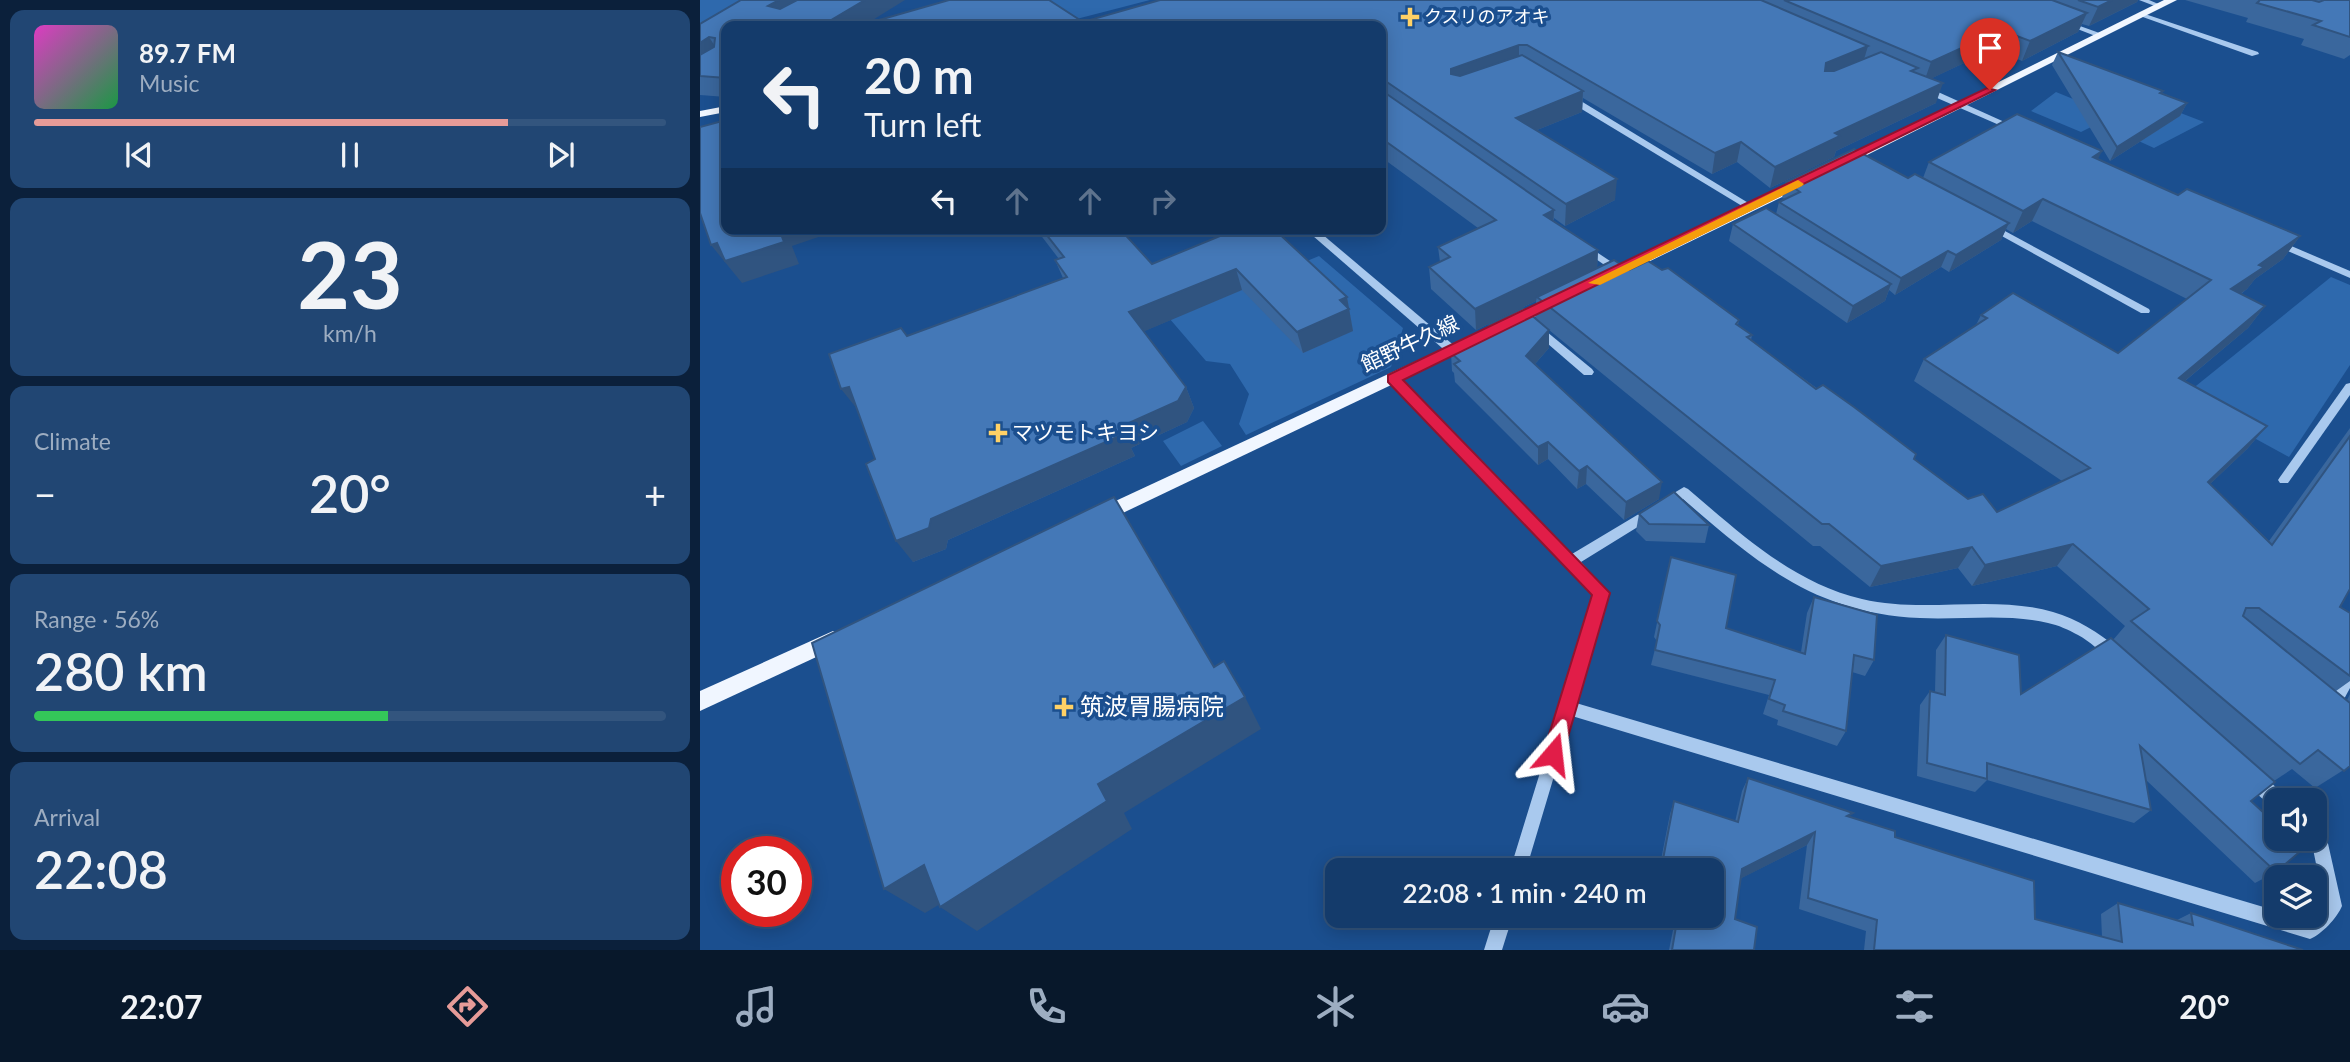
<!DOCTYPE html>
<meta charset="utf-8">
<style>
:root{--surface:#143b6b;--page:#214673;--text:#f1f3f6;--muted:#9dadc1;--line:#33557e;--accent:#e69b98}
body{margin:0;font-family:Lato,"Noto Sans JP",sans-serif;background:var(--page);color:var(--text);height:100vh;display:flex;flex-direction:column;font-size:26px;white-space:nowrap}
*{box-sizing:border-box;margin:0}
p{font-size:23px;color:var(--muted)}
.icon{flex:none;width:38px;height:38px;fill:none;stroke:currentColor;stroke-width:2;stroke-linecap:round;stroke-linejoin:round}
.map{position:relative;flex:1;overflow:hidden}
.details{display:flex;flex-direction:column;gap:10px;padding:10px;background:#0b203b;width:700px}
.details>*{flex:none}
.hud{position:absolute;left:21px;top:21px;width:665px;height:214px;border-radius:14px;box-shadow:0 4px 18px #0003,0 0 0 2px var(--line);background:#143b6b;color:var(--text);overflow:hidden}
.buttons{position:absolute;left:1564px;top:788px;display:grid;gap:14px}
.buttons a{display:grid;place-items:center;width:63px;height:63px;border-radius:14px;background:var(--surface);box-shadow:0 4px 18px #0003,0 0 0 2px var(--line);font-size:35px}
.speed{position:absolute;left:21px;top:836px;display:flex;gap:14px;font-size:35px;font-weight:700;text-align:center}
.speed>*{display:grid;place-content:center;width:91px;height:91px;border-radius:50%;background:var(--surface);box-shadow:0 4px 18px #0003,0 0 0 2px var(--line);line-height:1}
.speed .limit{border:10px solid #d22;background:#fff;color:#111}
.pin{position:absolute;display:grid;place-items:center;width:60px;height:60px;color:#fff;margin:-72px -30px;border-radius:50% 50% 50% 0;rotate:-45deg;box-shadow:0 0 7px #0007}
.pin .icon{rotate:45deg}
.me{position:absolute;width:77px;margin:-38px;rotate:17deg;stroke-linejoin:round;filter:drop-shadow(0 0 5px #0008)}
.turn{display:flex;align-items:center;gap:24px;height:147px;padding:0 28px;font-size:32px}
.turn .icon{width:91px;height:91px;stroke-width:2.5}
.turn b{display:block;font-size:49px;line-height:60px}
.lanes{display:flex;align-items:center;height:66px;padding:0 28px;background:#0003;justify-content:center;gap:35px;direction:ltr}
.lanes .off{opacity:.35}
.big{font-size:52px;font-weight:600;line-height:1.1}
.details .card{flex:1;display:flex;flex-direction:column;justify-content:center;gap:10px;min-width:0;padding:0 24px;border-radius:14px;background:var(--page)}
.details .dial{align-items:center;gap:0}
.dial b{font-size:91px;line-height:1}
.song{display:flex;align-items:center;gap:21px}
.cover{width:84px;height:84px;border-radius:10px;background:linear-gradient(135deg,hsl(310 70% 55%),hsl(140 70% 35%))}
.played{height:7px;border-radius:4px;background:linear-gradient(90deg,var(--accent) 75%,var(--line) 75%)}
.keys{display:flex;justify-content:space-around;direction:ltr}
.heat{display:flex;justify-content:space-between;align-items:center;font-size:38px;direction:ltr}
.charge{height:10px;border-radius:5px;background:linear-gradient(90deg,#34c759 56%,var(--line) 0)}
.trip{position:absolute;left:625px;top:858px;width:399px;height:70px;border-radius:14px;background:var(--surface);box-shadow:0 4px 18px #0003,0 0 0 2px var(--line);font-weight:600;line-height:70px;text-align:center}
.menu{display:flex;height:112px;justify-content:space-around;align-items:center;background:#08182b;color:var(--muted)}
.menu .icon{width:49px;height:49px}
.menu .active{color:var(--accent)}
.menu b{font-size:32px;color:var(--text)}
main{display:flex;flex:1;min-height:0}
.map>svg:first-child{display:block}
</style>
<main>
<section class="details">
<div class="card">
<div class="song"><i class="cover"></i><div><b>89.7 FM</b><p>Music</p></div></div>
<div class="played"></div>
<div class="keys"><svg class="icon" aria-label="previous" viewBox="0 0 24 24"><path d="M18 5L8 12l10 7zM5 5v14"/></svg><svg class="icon" aria-label="pause" viewBox="0 0 24 24"><path d="M8 5v14M16 5v14"/></svg><svg class="icon" aria-label="next" viewBox="0 0 24 24"><path d="M6 5l10 7-10 7zM19 5v14"/></svg></div>
</div>
<div class="card dial"><b>23</b><p>km/h</p></div>
<div class="card"><p>Climate</p>
<div class="heat"><a>−</a><b class="big">20°</b><a>+</a></div>
</div>
<div class="card"><p>Range · 56%</p><b class="big">280 km</b><div class="charge"></div></div>
<div class="card"><p>Arrival</p><b class="big">22:08</b></div>
</section>
<div class="map">
<svg width="1650" height="950" viewBox="0 0 1650 950">
<rect width="100%" height="100%" fill="#1b4f8f"/>
<g fill="#2e69ad">
<polygon points="0,0 62,0 0,36"/>
<polygon points="331,0 450,0 361,23"/>
<polygon points="1356,92 1434,124 1465,107 1504,122 1454,148 1399,123 1381,132 1331,111"/>
<polygon points="619,256 703,328 691,367 546,435 539,424 549,394 530,364 506,361 469,318"/>
<polygon points="1631,277 1650,285 1650,365 1589,457 1481,398"/>
<polygon points="503,421 522,446 481,466 463,441"/>
</g>
<g fill="none" stroke-linecap="round" stroke-linejoin="round">
<g fill="#a9c9ee" fill-rule="evenodd">
<polygon points="1439,0 1449,0 1463,6 1460,8"/>
<polygon points="1442,13 1558,52 1559,54 1552,56 1440,16 1440,14"/>
<polygon points="1362,21 1366,21 1405,35 1398,37 1362,23"/>
<polygon points="1221,87 1227,87 1320,129 1313,131 1221,91"/>
<polygon points="865,95 871,95 1055,207 1053,209 1047,209 865,99"/>
<polygon points="1292,224 1449,309 1450,311 1449,313 1441,313 1289,229 1287,227"/>
<path d="M438,229H463C453,237 446,240 438,229Z"/>
<polygon points="605,229 616,229 757,348 758,351 757,354 749,354"/>
<polygon points="1577,240 1650,271 1650,278 1574,245 1574,241"/>
<polygon points="886,245 922,269 922,273 916,273 883,250 883,246"/>
<polygon points="837,326 841,327 892,369 894,372 892,375 884,375 833,331 832,329 833,327"/>
<path d="M693,375L697,376L872,554L984,487L988,489C1041,534 1093,583 1162,599C1225,614 1291,594 1353,612C1378,619 1398,633 1418,648L1420,652L1418,656L1413,658C1400,653 1390,641 1378,635C1369,630 1358,625 1348,623C1306,613 1263,620 1220,618C1115,613 1058,564 983,499L881,562L909,593L876,703L1577,911V915H1590L1607,920L1612,915H1615V912L1624,903L1612,844L1608,838H1615V828L1625,833L1627,839L1642,906C1637,918 1622,934 1610,939L872,716L826,870H810L895,594L689,382L687,379Z"/>
<polygon points="1650,383 1650,395 1588,483 1580,483 1578,480 1580,477 1646,384"/>
<polygon points="1650,667 1650,688 1637,712 1632,714 1627,712 1625,707 1627,702 1645,669"/>
<path d="M1554,771C1565,776 1580,789 1585,800H1577V808C1566,803 1551,790 1546,779L1548,774Z"/>
<polygon points="795,915 813,915 802,950 784,950"/>
</g>
<g fill="#f0f6ff" fill-rule="evenodd">
<polygon points="1464,0 1477,0 1147,165 1137,162"/>
<polygon points="26,106 26,112 0,117 0,111"/>
<polygon points="1105,177 1111,181 1109,184 911,280 901,280 899,277"/>
<polygon points="856,296 861,298 861,304 406,521 394,521 391,516 394,511"/>
<polygon points="133,631 140,634 143,640 140,646 0,711 0,691"/>
</g>
</g>
<g fill="#3a679d">
<polygon points="460,0 1438,0 1437,2 1389,26 1382,24 1378,32 1322,61 1294,49 1232,78 1236,103 1136,151 1134,157 1070,188 1037,162 1012,174 883,98 882,112 837,130 915,200 865,226 854,218 854,221 898,250 897,268 962,270 1039,320 1038,325 1052,335 1051,340 1268,499 1297,512 1362,481 1214,381 1224,359 1276,325 1281,315 1418,353 1487,299 1332,221 1313,233 1306,229 1301,240 1249,272 1241,267 1195,295 1189,290 1185,301 1147,323 1029,241 1033,224 1076,214 1079,202 1085,199 1082,198 1086,182 1223,178 1229,162 1398,159 1478,195 1600,236 1583,259 1555,279 1547,289 1541,294 1565,306 1548,328 1485,381 1567,426 1547,449 1510,484 1569,541 1650,428 1650,589 1640,607 1650,613 1650,681 1636,691 1647,700 1650,694 1650,766 1615,788 1592,769 1574,781 1551,801 1576,872 1555,883 1446,780 1451,810 1434,823 1287,780 1275,792 1217,776 1220,705 1230,691 1235,692 1236,650 1246,635 1321,694 1413,640 1425,626 1357,566 1272,586 1258,568 1170,587 1120,546 1113,546 838,321 849,330 849,348 835,364 959,499 924,520 886,484 877,489 848,459 838,465 755,382 754,373 752,371 751,353 789,332 789,325 836,319 836,301 776,330 731,289 729,267 740,262 738,247 778,228 681,157 681,26 26,26 26,97 0,95 0,24 167,24 383,22"/>
<polygon points="1485,0 1650,0 1650,55 1644,59 1601,45 1604,39 1546,22 1548,18"/>
<polygon points="1358,52 1463,91 1462,93 1487,103 1480,116 1410,161 1352,65"/>
<polygon points="336,229 420,229 452,264 537,229 647,297 653,331 603,353 542,290 444,331 486,387 494,408 487,422 431,448 435,456 248,540 246,549 213,562 175,459 207,336 363,278 355,260 359,259"/>
<polygon points="939,514 1009,525 1005,543 946,541 936,531"/>
<polygon points="971,557 1026,628 1101,652 1107,613 1114,597 1174,660 1165,676 1152,672 1146,731 1137,746 1077,725 1078,720 1063,714 1069,695 951,665 957,641 954,637"/>
<polygon points="1048,778 1150,817 1195,837 1335,919 1402,937 1401,914 1418,903 1477,920 1491,913 1603,950 1164,950 1166,931 1099,909 1107,845 1041,878 1035,919 1054,950 969,950 976,915 1012,915 1012,870 959,870 970,814 974,801 1035,822 1042,791"/>
</g>
<g fill="#305480">
<polygon points="79,0 122,0 79,26 68,6"/>
<polygon points="165,0 205,0 163,26 121,26"/>
<polygon points="1412,0 1438,0 1437,2 1389,26 1398,7"/>
<polygon points="1387,13 1378,32 1322,61 1330,41"/>
<polygon points="1301,30 1294,49 1224,82 1231,62"/>
<polygon points="9,37 22,57 0,72 0,43"/>
<polygon points="819,45 819,65 752,90 751,69"/>
<polygon points="1168,46 1162,66 1121,83 1126,63"/>
<polygon points="1243,83 1236,103 1136,151 1134,157 1070,188 1075,167 1135,133"/>
<polygon points="883,91 882,112 817,138 816,118"/>
<polygon points="1487,103 1480,116 1410,161 1417,147"/>
<polygon points="1041,142 1037,162 1012,174 1015,153"/>
<polygon points="1402,151 1391,173 1393,157"/>
<polygon points="917,179 915,200 865,226 866,204"/>
<polygon points="1343,199 1332,221 1313,233 1323,211"/>
<polygon points="854,210 853,231 844,215"/>
<polygon points="1309,223 1301,240 1249,272 1256,255"/>
<polygon points="79,229 142,229 92,246 99,264 42,283 11,245"/>
<polygon points="1600,236 1583,259 1555,279 1547,289 1515,312 1531,289 1559,265"/>
<polygon points="898,250 897,272 837,297 836,301 776,330 775,309"/>
<polygon points="1248,251 1241,267 1195,295 1201,278"/>
<polygon points="536,269 542,290 438,334 429,312"/>
<polygon points="1191,284 1185,301 1147,323 1153,306"/>
<polygon points="647,297 653,331 603,353 597,332 640,300"/>
<polygon points="1565,306 1548,328 1462,400 1479,378"/>
<polygon points="849,330 849,348 826,374 826,356"/>
<polygon points="149,387 158,410 141,389"/>
<polygon points="486,387 494,408 487,422 431,448 435,456 248,540 246,549 213,562 196,541 231,519 420,427"/>
<polygon points="1567,426 1547,449 1489,504 1508,482"/>
<polygon points="848,442 848,459 838,465 838,447"/>
<polygon points="887,466 886,484 877,489 879,471"/>
<polygon points="962,482 959,499 924,520 926,502"/>
<polygon points="1373,544 1357,566 1272,586 1285,565"/>
<polygon points="1272,547 1258,568 1170,587 1181,566"/>
<polygon points="545,697 561,729 424,813 432,829 277,931 240,907 398,784"/>
<polygon points="1115,832 1107,845 1036,881 1042,869"/>
<polygon points="224,865 262,891 225,913 184,889"/>
</g>
<g fill="#4478b7" stroke="#305480" stroke-width="2">
<polygon points="41,0 79,0 68,6 80,9 97,0 165,0 121,26 26,26 26,78 0,76 0,55 14,47 15,38 9,37 0,43 0,24"/>
<polygon points="249,0 349,0 383,22 460,0 1061,0 1168,46 1126,63 1125,71 1134,71 1181,52 1218,68 1211,71 1243,83 1135,133 1140,136 1075,167 1041,142 1015,153 827,45 819,45 751,69 751,74 760,76 822,55 883,91 816,118 917,179 866,204 681,78 681,26 158,26"/>
<polygon points="1084,0 1352,0 1387,13 1330,41 1301,30 1231,62"/>
<polygon points="1378,0 1412,0 1398,7"/>
<polygon points="1560,0 1612,0 1619,2 1624,0 1650,0 1650,37 1613,25 1621,21 1557,3"/>
<polygon points="1358,52 1463,91 1460,93 1487,103 1417,147"/>
<polygon points="681,90 854,210 844,215 898,250 775,309 729,267 750,257 738,247 796,220 681,138"/>
<polygon points="1317,114 1402,151 1393,157 1478,195 1487,189 1600,236 1559,265 1564,267 1531,289 1565,306 1479,378 1567,426 1508,482 1572,545 1650,436 1650,589 1640,607 1650,613 1650,676 1559,608 1546,608 1543,616 1650,703 1650,766 1644,771 1618,750 1600,764 1431,621 1449,609 1373,544 1285,565 1272,547 1181,566 1129,524 1122,524 837,297 914,260 929,270 948,261 962,270 968,268 1039,320 1036,324 1052,335 1047,337 1116,389 1123,385 1154,407 1216,454 1214,459 1268,499 1283,494 1297,512 1390,468 1224,359 1287,318 1281,315 1313,293 1418,353 1511,280 1343,199 1323,211 1229,162"/>
<polygon points="26,120 26,229 79,229 84,242 25,261 17,243 11,245 0,213 0,127"/>
<polygon points="1154,149 1208,178 1215,174 1309,223 1256,255 1248,251 1201,278 1079,202 1100,192 1086,182"/>
<polygon points="1066,208 1191,284 1153,306 1033,224"/>
<polygon points="342,229 420,229 452,264 537,229 574,229 647,297 640,300 649,309 597,332 536,269 429,312 486,387 478,401 420,427 424,434 231,519 229,528 196,541 166,464 175,459 149,387 141,389 129,354 201,328 207,336 367,277 355,260 364,257"/>
<polygon points="823,308 849,330 826,356 962,482 926,502 887,466 879,471 848,442 838,447 754,364 760,361 751,353 794,329 789,325"/>
<polygon points="974,492 1009,525 949,524 939,514"/>
<polygon points="414,497 514,667 524,661 545,697 398,784 407,801 240,907 224,865 184,889 112,643"/>
<polygon points="971,557 1036,575 1026,628 1105,654 1114,597 1177,615 1174,660 1154,655 1146,731 1083,711 1085,705 1069,699 1075,680 955,650 960,625 957,621"/>
<polygon points="1246,635 1319,655 1321,694 1411,638 1575,782 1551,801 1577,825 1577,838 1591,838 1603,849 1576,872 1440,746 1451,810 1287,763 1287,779 1227,763 1230,691 1245,695"/>
<polygon points="1048,778 1153,813 1147,816 1195,831 1195,837 1334,881 1335,919 1422,942 1418,903 1493,925 1491,913 1603,950 1174,950 1177,920 1108,898 1115,832 1042,869 1035,919 1057,927 1054,950 972,950 978,915 1012,915 1012,870 961,870 974,801 1038,822"/>
</g>
<polygon fill="#e11d48" stroke="#92132f" stroke-width="2" points="1287,88 1295,90 703,380 910,593 863,754 860,761 853,764 846,761 843,754 892,595 688,382 688,375"/>
<polygon fill="#f59e0b" points="1098,180 1104,184 1102,186 900,285 888,283"/>
<g fill="#ffd166" stroke="#1b4f8f" stroke-width="2.5">
<path d="M706.5 6.5h7v7h7v7h-7v7h-7v-7h-7v-7h7z"/>
<path d="M294.5 422.5h7v7h7v7h-7v7h-7v-7h-7v-7h7z"/>
<path d="M360.5 696.5h7v7h7v7h-7v7h-7v-7h-7v-7h7z"/>
</g>
<g text-anchor="middle" stroke-width="7" stroke-linejoin="round" paint-order="stroke">
<g font-size="18" fill="#fff" stroke="#1b4f8f" text-anchor="start">
<text x="724" y="23">クスリのアオキ</text>
</g>
<g font-size="21" fill="#fff" stroke="#1b4f8f">
<text transform="translate(710 344) rotate(-25)" y="7">館野牛久線</text>
</g>
<g font-size="21" fill="#fff" stroke="#1b4f8f" text-anchor="start">
<text x="312" y="440">マツモトキヨシ</text>
</g>
<g font-size="24" fill="#fff" stroke="#1b4f8f" text-anchor="start">
<text x="380" y="715">筑波胃腸病院</text>
</g>
</g>
</svg>
<div class="buttons">
<a><svg class="icon" aria-label="sound" viewBox="0 0 24 24"><path d="M4 9h4l5-4v14l-5-4H4zM17 9q2 3 0 6"/></svg></a>
<a><svg class="icon" aria-label="layers" viewBox="0 0 24 24"><path d="M12 4l9 5-9 5-9-5zM3 14l9 5 9-5"/></svg></a>
</div>
<div class="speed"><div class="limit">30</div></div>
<div class="pin" style="left:1290px;top:90px;background:#d93025"><svg class="icon" aria-label="arrive" viewBox="0 0 24 24"><path d="M6 21V4h12l-3 4 3 4H6"/></svg></div>
<svg class="me" style="left:853px;top:754px" viewBox="-20 -20 40 40"><path d="M0-17L14 15 0 8-14 15z" fill="#e11d48" stroke="#fff" stroke-width="4"/></svg>
<div class="trip">22:08 · 1 min · 240 m</div>
<div class="hud">
<div class="turn"><svg class="icon" aria-label="left" viewBox="0 0 24 24"><path d="M17 20v-9H6M10 6l-5 5 5 5"/></svg><div><b>20 m</b>Turn left</div></div>
<div class="lanes"><svg class="icon" aria-label="left" viewBox="0 0 24 24"><path d="M17 20v-9H6M10 6l-5 5 5 5"/></svg><svg class="icon off" aria-label="ahead" viewBox="0 0 24 24"><path d="M12 20V5M6 11l6-6 6 6"/></svg><svg class="icon off" aria-label="ahead" viewBox="0 0 24 24"><path d="M12 20V5M6 11l6-6 6 6"/></svg><svg class="icon off" aria-label="right" viewBox="0 0 24 24"><path d="M7 20v-9h11M14 6l5 5-5 5"/></svg></div>
</div>
</div>
</main>
<nav class="menu">
<b>22:07</b>
<svg class="icon active" aria-label="directions" viewBox="0 0 24 24"><path d="M12 3l9 9-9 9-9-9zM9 14v-3h6M13 9l2 2-2 2"/></svg>
<svg class="icon" aria-label="music" viewBox="0 0 24 24"><path d="M9 18V5l10-2v13"/><circle cx="6" cy="18" r="3"/><circle cx="16" cy="16" r="3"/></svg>
<svg class="icon" aria-label="phone" viewBox="0 0 24 24"><path d="M5 4h4l2 5-3 2q2 4 5 5l2-3 5 2v4C11 20 4 13 5 4z"/></svg>
<svg class="icon" aria-label="climate" viewBox="0 0 24 24"><path d="M12 3v18M4 7l16 10M4 17L20 7"/></svg>
<svg class="icon" aria-label="car" viewBox="0 0 24 24"><path d="M5 17H2v-5l4-1 3-4h7l3 4 3 1v5h-3M9 17h6M6 11h13"/><circle cx="7" cy="17" r="2"/><circle cx="17" cy="17" r="2"/></svg>
<svg class="icon" aria-label="filters" viewBox="0 0 24 24"><path d="M4 7h16M4 17h16"/><circle cx="9" cy="7" r="2"/><circle cx="15" cy="17" r="2"/></svg>
<b>20°</b>
</nav>
